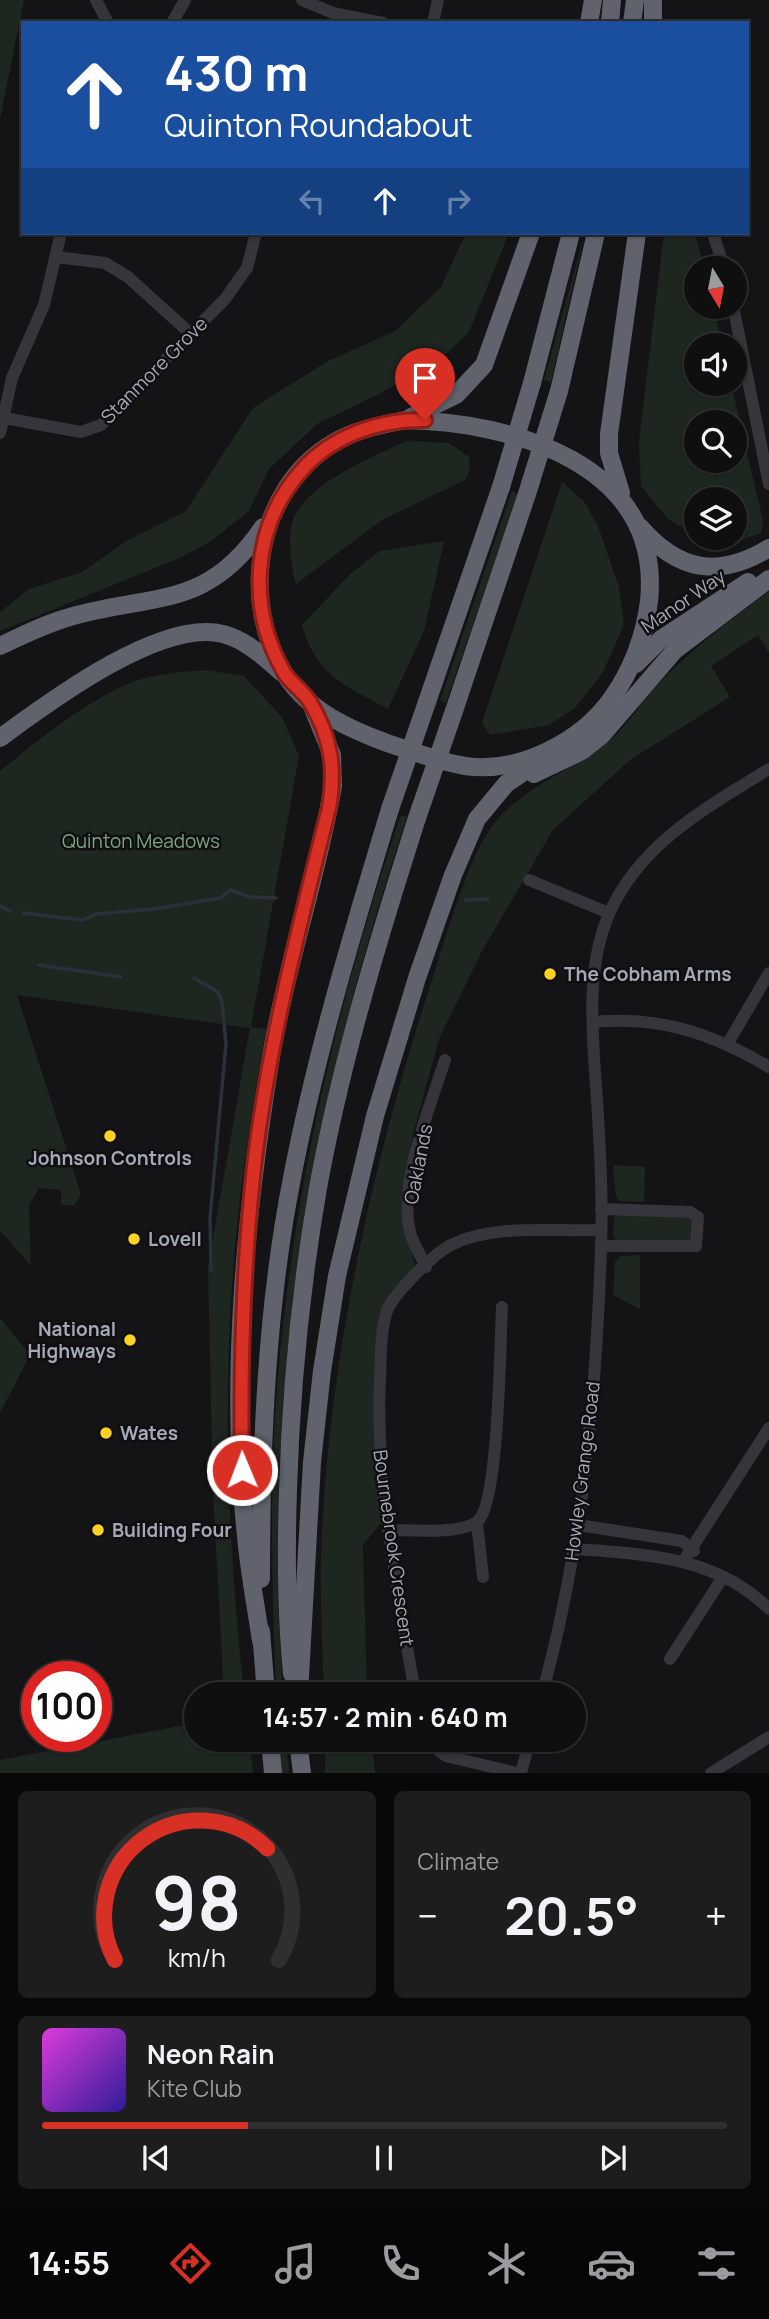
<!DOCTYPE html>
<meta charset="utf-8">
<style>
:root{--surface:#0f0f10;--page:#1d1d1e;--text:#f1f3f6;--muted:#9b9c9f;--line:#2f2f30;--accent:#d93025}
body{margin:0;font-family:Manrope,sans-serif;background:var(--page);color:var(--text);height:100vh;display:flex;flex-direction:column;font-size:26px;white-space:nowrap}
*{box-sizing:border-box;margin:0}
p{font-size:23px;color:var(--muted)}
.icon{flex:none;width:38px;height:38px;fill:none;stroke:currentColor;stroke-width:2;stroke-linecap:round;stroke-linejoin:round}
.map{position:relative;height:1773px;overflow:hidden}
.side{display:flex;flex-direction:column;gap:18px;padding:18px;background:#080809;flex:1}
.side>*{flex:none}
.top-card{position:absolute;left:21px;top:21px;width:728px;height:214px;border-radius:0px;box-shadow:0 2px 5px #0004,0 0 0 2px var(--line);background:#1a4fa0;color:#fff;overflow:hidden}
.needle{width:46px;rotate:170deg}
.controls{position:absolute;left:684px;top:256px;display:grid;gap:14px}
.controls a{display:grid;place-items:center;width:63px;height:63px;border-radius:50%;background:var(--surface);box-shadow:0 2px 5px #0004,0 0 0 2px var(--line);font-size:35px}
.speed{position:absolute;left:21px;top:1661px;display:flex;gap:14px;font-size:35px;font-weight:700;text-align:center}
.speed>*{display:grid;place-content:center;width:91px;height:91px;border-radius:50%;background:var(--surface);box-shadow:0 2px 5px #0004,0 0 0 2px var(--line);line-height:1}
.speed .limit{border:10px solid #d22;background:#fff;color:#111}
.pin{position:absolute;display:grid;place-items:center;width:60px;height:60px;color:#fff;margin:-72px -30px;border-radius:50% 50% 50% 0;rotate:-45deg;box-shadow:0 0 7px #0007}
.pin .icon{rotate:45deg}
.me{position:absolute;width:77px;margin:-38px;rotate:359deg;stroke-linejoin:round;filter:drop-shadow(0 0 5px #0008)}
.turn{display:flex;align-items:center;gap:24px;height:147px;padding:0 28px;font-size:32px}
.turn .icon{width:91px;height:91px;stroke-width:2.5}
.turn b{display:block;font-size:49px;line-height:60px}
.lanes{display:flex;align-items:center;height:66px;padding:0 28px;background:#0003;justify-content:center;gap:35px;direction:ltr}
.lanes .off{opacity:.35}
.big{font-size:52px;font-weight:700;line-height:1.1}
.side .card{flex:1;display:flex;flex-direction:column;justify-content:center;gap:10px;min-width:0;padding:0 24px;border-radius:10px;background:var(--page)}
.side .dial{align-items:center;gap:0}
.dial svg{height:182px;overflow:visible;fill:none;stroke:var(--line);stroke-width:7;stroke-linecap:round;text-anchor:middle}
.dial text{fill:var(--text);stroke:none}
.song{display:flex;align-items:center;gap:21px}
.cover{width:84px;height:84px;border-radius:10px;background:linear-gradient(135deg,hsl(300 70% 55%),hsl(250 70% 35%))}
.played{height:7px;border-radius:4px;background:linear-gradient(90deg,var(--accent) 30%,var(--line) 30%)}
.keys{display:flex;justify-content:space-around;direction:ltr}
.heat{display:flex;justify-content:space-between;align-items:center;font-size:38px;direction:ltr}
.side .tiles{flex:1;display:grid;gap:18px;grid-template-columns:1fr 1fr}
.card:last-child{grid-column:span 2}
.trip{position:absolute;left:184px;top:1682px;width:402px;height:70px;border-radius:35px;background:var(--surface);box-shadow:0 2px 5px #0004,0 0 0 2px var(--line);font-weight:700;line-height:70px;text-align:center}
.tab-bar{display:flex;height:112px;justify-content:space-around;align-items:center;background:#060606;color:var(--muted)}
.tab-bar .icon{width:49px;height:49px}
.tab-bar .on{color:var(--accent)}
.tab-bar b{font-size:32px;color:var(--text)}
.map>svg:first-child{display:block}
</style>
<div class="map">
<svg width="769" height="1773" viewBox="0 0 769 1773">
<rect width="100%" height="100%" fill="#141416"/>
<g fill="#1e2620" fill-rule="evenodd">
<polygon points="0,0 24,0 0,119"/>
<polygon points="466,233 509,233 469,332 444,356 381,393 317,424 269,469 249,511 211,541 182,557 0,631 0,612 29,589 82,572 128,540 186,511 253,408 328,361 395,331 441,287"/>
<polygon points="585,233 551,382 544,380"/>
<path d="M664,233H695L704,268H696V306H713L722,345H696V383H731L763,521L761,533L728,545L703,537H735V499H696V535L668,519L641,486L639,441ZM696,422H735V460H696Z"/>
<path d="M406,441L449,443L469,457L470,470L465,480L382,520L296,584C291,567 286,531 295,515C314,480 373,457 406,441Z"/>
<polygon points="562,482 584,501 598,526 619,587 624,625 603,672 575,708 549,725 490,735 482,723"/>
<polygon points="512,491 518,494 446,703 440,701"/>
<path d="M444,541L424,631L388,709C346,686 316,676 302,625L350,574L380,551Z"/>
<path d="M769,591V653L758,635L711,666L730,697L630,760L553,830L482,951L439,1039L412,1138L404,1222L416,1269L385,1305L374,1408L381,1523L363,1545L367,1694H324C322,1639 319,1584 322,1530C332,1344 374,1156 432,980C445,940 466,865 488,832C515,790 571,771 609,741C628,726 641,701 658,684C692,649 730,620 769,591Z"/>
<path d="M205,670L244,676L282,717L299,756L251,1027L266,1029C252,1109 239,1189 233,1271C222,1411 229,1554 244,1694H224L213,1493L208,1267L250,1028L17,995L81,1194L74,1206L61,1204V1190L39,1188L29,1206L31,1266L0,1230V771C39,740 79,706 125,685C150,674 179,672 205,670Z"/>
<path d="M401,815L407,817C310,1110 261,1384 283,1694H276C272,1592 269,1490 277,1387C293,1191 337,1001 401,815Z"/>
<polygon points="613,1165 645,1167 644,1202 619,1201 616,1197"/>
<polygon points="619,1215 690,1218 694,1222 694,1238 689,1241 617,1242 613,1235 614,1217"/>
<polygon points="640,1255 640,1309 613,1295 615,1262 621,1256"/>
<polygon points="0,1318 30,1355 0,1413"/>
<polygon points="196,1723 196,1740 249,1740 253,1773 0,1773 0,1760"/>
<polygon points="279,1740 286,1740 289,1773 282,1773"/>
<polygon points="325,1740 372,1740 375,1773 325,1773"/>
</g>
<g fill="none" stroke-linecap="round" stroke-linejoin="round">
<g stroke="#29313b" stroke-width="3.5">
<polyline points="466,900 488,899"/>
<polyline points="0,906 10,911"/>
<polyline points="23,913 83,920 96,914 154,909 221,898 230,890 251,897 276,898"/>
<polyline points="39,965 121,977"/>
<polyline points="194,978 218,992 222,1002 226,1044 210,1218 211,1270"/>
</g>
<g stroke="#35353b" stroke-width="12">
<polyline points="96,0 108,23"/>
<polyline points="302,0 333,13 383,23"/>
<polyline points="172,23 185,0"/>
<polyline points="433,23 438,0"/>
<polyline points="713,233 724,268"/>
<polyline points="56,257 105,263 128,277 191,334"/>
<polyline points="733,306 769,484"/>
<polyline points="4,418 81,432 101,425 225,299 247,268 256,233"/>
<polyline points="0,433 12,378 44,305 61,233"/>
<polyline points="529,880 609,913"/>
<path d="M593,1022C661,1016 711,1033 769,1067"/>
<polyline points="728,1043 769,973"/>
<polyline points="601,1209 690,1212 698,1217 696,1246 601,1246"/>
<path d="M426,1267C421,1256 413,1244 410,1232C398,1185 430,1106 445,1060"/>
<polyline points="477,1523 483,1577"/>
<polyline points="578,1525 682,1541 694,1551"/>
<path d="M388,1530C409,1530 462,1535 478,1521C499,1502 500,1343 502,1307"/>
<path d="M574,1549C644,1554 716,1556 769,1609"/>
<polyline points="684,1560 769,1428"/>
<polyline points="670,1659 723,1577"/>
<path d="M415,1694C398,1589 375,1486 380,1379C381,1357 380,1332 387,1311C393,1294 433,1255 449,1246C492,1223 554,1232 601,1230"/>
<path d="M542,1694C582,1550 596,1398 601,1248C603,1199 600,1149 597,1100C593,1039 584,969 610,912C641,843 707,807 769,769"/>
<polyline points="424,1740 446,1756 517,1773"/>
<polyline points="521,1773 530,1740"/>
<polyline points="711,1773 769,1737"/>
</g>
<g stroke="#60626d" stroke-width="18">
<polyline points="589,23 593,0"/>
<polyline points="610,23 612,0"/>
<polyline points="632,23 635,0"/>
<polyline points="653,23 653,0"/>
<polyline points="532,383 571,233"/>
<polyline points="559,391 596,233"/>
<polyline points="411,417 456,395 484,365 531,233"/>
<path d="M405,420C512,422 663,464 649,601C645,635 632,670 612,698C582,741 519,774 465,766C439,762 412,751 387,743C349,729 309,711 286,676C239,603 255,489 333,443C354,430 381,425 405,420Z"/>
<polyline points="621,493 609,453 609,434 637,233"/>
<path d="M640,527C678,571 718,579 769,548"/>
<path d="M0,646C23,635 45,624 70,617C154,593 207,610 263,527"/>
<polyline points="636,664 661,639 748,582"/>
<polyline points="427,702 501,487"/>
<polyline points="454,711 527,494"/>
<path d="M0,738C49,702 161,618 223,634C246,640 264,657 281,672"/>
<polyline points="534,774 582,751 602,735 675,650 769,579"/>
<path d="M261,1579C261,1445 266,1310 292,1178C316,1053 353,931 390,809"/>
<polyline points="261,1631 266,1694"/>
<path d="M261,1641C256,1606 249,1571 246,1536C229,1373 246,1206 273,1045C289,957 318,873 333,786L332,755L312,706"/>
<path d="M292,1674C286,1612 286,1551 288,1489C291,1388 301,1287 318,1188C341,1062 378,940 417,818"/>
<polyline points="299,1694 312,1462 322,1371 337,1276 375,1116 417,978 453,875 477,819 506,784 544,758"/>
<polyline points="270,1740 273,1773"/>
<polyline points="298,1740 302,1773"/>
</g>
<g stroke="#60626d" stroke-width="18">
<polyline points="501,487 532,383"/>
<polyline points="527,494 559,391"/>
<polyline points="390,809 427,702"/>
<polyline points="417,818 454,711"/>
</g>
</g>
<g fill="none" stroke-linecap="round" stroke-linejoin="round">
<defs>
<path id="route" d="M242,1470C240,1368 243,1268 254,1167C268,1046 299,927 329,808C336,769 331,737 310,702C303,691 292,684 285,674C247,609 251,528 301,471C331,436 380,419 425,420"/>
</defs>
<use href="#route" stroke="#8d1f18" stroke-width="18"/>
<use href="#route" stroke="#d93025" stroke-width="12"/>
</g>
<g fill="#ffd123" stroke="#0f0f11" stroke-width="2.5">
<circle cx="550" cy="974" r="7"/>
<circle cx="110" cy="1136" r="7"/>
<circle cx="134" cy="1239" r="7"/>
<circle cx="130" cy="1340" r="7"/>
<circle cx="106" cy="1433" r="7"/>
<circle cx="98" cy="1530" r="7"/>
</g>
<g text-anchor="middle" stroke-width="5" stroke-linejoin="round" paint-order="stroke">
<g font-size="19" fill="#a5a8b7" stroke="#0f0f11">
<text transform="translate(154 370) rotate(-45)" y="7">Stanmore Grove</text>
<text transform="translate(683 601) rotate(-34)" y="7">Manor Way</text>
<text transform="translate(418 1164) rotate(-79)" y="7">Oaklands</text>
<text transform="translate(582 1471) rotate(-83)" y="7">Howley Grange Road</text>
<text transform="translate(394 1548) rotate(82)" y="7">Bournebrook Crescent</text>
</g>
<g font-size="19" fill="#7aa482" stroke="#0f0f11">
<text x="141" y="848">Quinton Meadows</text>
</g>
<g font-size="19" font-weight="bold" fill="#a5a8b7" stroke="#0f0f11" text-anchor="start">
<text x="564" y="981">The Cobham Arms</text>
<text x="110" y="1165" text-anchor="middle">Johnson Controls</text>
<text x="148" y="1246">Lovell</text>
<text x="116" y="1336" text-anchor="end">National<tspan x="116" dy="22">Highways</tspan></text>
<text x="120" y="1440">Wates</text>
<text x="112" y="1537">Building Four</text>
</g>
</g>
</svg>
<div class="controls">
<a><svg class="needle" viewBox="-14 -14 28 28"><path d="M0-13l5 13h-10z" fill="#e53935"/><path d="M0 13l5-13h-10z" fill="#9b9c9f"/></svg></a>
<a><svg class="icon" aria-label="sound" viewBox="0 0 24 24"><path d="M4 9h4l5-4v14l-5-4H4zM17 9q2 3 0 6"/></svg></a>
<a><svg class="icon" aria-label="search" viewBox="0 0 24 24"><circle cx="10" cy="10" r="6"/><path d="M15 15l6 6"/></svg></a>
<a><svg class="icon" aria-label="layers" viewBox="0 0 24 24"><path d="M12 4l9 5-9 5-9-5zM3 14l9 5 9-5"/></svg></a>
</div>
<div class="speed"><div class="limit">100</div></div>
<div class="pin" style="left:425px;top:420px;background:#d93025"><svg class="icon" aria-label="arrive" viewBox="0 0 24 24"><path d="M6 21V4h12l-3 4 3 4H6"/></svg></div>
<svg class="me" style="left:242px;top:1470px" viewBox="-20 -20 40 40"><circle r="17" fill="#d93025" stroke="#fff" stroke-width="3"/><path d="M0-11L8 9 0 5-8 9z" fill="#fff"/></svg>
<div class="trip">14:57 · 2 min · 640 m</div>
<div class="top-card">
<div class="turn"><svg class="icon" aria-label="ahead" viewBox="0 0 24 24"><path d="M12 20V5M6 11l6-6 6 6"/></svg><div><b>430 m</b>Quinton Roundabout</div></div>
<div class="lanes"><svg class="icon off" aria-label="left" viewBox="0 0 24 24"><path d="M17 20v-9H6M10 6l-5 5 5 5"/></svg><svg class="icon" aria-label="ahead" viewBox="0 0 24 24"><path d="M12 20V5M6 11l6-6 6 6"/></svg><svg class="icon off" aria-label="right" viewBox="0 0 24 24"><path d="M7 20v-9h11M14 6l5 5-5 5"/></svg></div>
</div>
</div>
<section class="side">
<div class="tiles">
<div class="card dial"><svg viewBox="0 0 100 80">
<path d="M14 69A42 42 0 1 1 86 69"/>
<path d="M14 69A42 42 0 0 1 81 20" stroke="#d93025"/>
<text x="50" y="56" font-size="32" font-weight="700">98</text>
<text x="50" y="72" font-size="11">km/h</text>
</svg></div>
<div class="card"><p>Climate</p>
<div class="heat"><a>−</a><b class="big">20.5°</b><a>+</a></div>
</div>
<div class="card">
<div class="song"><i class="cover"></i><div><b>Neon Rain</b><p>Kite Club</p></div></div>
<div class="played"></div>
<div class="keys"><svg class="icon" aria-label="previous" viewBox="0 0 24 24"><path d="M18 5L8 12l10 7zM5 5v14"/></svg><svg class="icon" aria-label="pause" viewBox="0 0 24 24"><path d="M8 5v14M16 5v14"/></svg><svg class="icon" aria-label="next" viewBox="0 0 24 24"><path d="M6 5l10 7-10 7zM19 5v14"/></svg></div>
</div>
</div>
</section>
<nav class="tab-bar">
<b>14:55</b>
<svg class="icon on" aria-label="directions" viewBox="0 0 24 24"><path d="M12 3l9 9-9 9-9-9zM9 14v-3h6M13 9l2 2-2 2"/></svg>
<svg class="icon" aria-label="music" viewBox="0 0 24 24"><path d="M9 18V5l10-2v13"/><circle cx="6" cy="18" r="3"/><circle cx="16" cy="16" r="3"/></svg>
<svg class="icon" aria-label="phone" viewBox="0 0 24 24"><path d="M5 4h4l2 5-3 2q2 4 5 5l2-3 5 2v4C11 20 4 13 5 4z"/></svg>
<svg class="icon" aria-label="climate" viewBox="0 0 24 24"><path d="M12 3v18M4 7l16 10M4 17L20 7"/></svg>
<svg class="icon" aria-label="car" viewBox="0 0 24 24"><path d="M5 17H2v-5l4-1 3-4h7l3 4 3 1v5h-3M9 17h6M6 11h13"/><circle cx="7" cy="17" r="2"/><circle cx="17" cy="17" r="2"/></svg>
<svg class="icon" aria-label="filters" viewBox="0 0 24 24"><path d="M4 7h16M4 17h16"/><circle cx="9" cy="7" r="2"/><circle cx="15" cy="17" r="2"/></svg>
</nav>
